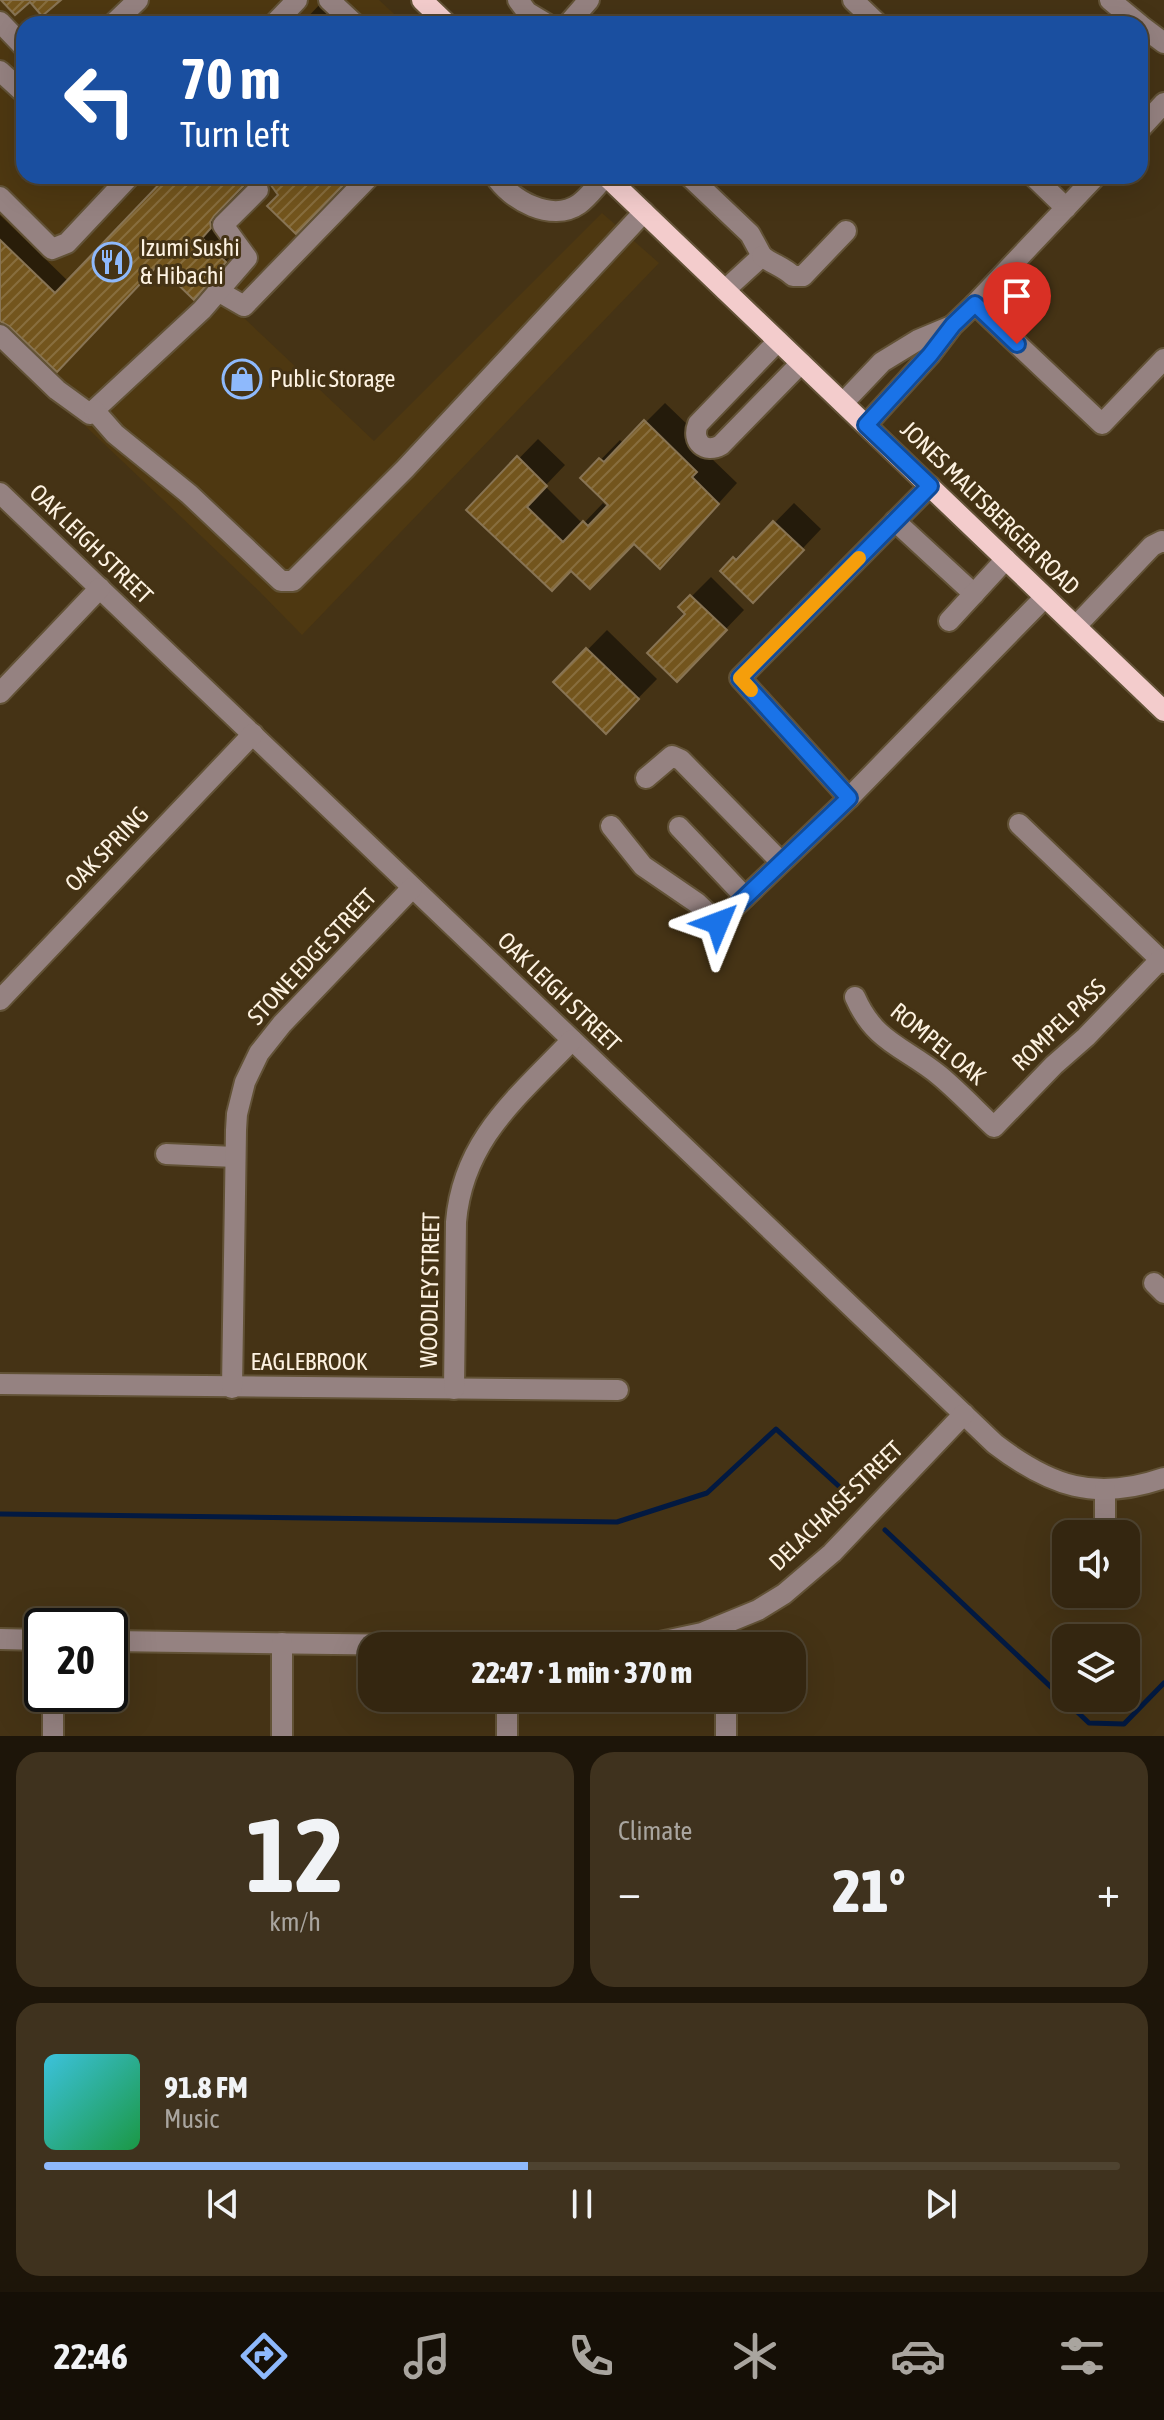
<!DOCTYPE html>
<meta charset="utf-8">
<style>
:root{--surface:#342610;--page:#3f321e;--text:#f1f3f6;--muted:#a9a59f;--line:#4e4330;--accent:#8eb9fc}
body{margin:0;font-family:"Asap Condensed",sans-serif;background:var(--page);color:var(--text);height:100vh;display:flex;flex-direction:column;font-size:30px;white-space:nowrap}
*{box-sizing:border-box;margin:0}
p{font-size:26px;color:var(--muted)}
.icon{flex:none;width:44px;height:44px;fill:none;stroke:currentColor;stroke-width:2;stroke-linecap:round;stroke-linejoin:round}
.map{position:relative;height:1736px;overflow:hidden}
.side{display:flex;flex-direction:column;gap:16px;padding:16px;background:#1d1509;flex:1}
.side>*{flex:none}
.banner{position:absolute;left:16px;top:16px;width:1132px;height:168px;border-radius:24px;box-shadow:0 8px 32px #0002,0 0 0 2px var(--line);background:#1a4fa0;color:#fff;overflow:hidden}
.tools{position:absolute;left:1052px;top:1520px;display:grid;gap:16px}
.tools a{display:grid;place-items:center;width:88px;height:88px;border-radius:16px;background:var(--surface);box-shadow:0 8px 32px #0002,0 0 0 2px var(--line);font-size:40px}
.speed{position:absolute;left:24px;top:1608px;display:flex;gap:16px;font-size:40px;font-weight:700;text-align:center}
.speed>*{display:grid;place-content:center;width:104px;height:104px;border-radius:50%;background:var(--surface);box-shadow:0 8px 32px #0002,0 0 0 2px var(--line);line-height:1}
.speed .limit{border:4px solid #111;border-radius:12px;background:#fff;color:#111}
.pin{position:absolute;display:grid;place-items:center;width:68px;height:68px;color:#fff;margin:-82px -34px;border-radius:50% 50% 50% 0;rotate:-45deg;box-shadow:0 0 8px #0007}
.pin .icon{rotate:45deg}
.me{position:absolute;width:88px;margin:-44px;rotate:46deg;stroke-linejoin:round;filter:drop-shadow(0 0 6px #0008)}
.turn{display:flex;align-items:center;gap:28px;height:168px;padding:0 32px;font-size:36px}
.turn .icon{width:104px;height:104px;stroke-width:2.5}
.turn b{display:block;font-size:56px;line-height:68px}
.big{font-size:60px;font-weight:800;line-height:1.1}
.side .tile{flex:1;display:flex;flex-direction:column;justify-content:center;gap:12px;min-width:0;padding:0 28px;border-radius:24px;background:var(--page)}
.side .dial{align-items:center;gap:0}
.dial b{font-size:104px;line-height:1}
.song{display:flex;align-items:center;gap:24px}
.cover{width:96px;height:96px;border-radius:12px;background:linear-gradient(135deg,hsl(190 70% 55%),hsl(140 70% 35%))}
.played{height:8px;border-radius:4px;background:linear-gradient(90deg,var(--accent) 45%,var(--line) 45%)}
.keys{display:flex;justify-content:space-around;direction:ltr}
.heat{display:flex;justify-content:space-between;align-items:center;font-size:44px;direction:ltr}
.side .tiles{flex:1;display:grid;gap:16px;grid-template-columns:1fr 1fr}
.tile:last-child{grid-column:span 2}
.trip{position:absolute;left:358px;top:1632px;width:448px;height:80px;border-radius:24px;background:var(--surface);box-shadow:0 8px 32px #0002,0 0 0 2px var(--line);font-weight:800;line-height:80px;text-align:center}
.tabs{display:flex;height:128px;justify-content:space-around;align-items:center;background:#150f06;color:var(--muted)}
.tabs .icon{width:56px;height:56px}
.tabs .selected{color:var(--accent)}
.tabs b{font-size:36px;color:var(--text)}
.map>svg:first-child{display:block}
</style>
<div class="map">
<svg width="1164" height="1736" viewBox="0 0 1164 1736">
<defs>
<pattern id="building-hatch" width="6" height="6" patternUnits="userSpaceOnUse" patternTransform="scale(2)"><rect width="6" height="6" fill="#73551d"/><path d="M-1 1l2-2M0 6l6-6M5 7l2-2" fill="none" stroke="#886e3e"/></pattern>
</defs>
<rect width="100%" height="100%" fill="#453315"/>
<polygon fill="#4e3811" points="0,0 379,0 405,24 24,24 24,176 378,176 243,317 374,441 602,213 659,263 302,635 259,591 0,345"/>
<g fill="#0007">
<polygon points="324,0 348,24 301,24"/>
<polygon points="169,176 256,176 248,179 223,207 223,214 213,224 238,248 206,284 158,263 0,318 0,215 69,282"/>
<polygon points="665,403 715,451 710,457 737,483 679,547 634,541 572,568 469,510 538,439 565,465 545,486 583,524 603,503 608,508 611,505 583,478 620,440 624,444"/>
<polygon points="794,503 821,529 772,581 723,571 754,540 756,542"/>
<polygon points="711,577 744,610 696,660 688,614 681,607"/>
<polygon points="607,630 657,679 606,731 556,682"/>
</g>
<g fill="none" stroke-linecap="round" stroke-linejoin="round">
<g stroke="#021941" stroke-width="5">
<polyline points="0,1514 617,1522 707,1493 776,1429 854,1500"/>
<polyline points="885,1530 1089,1723 1124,1724 1164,1683"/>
</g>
</g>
<g fill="url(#building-hatch)" stroke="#887454" stroke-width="2">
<polygon points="1,0 61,0 42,16 30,2 15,15"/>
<polygon points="167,176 352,176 296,234 267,206 278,195 268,181 259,177 249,180 214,216 210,222 211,228 202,238 226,262 194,300 158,265 57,372 9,326 0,321 0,240 55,293"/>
<polygon points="644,420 697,472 692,477 719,504 660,569 634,544 590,589 571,571 552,591 466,510 517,456 547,486 527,507 563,542 583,521 588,526 608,505 580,478 599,458 604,462"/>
<polygon points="773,521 804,550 753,603 720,571 733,557 736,560"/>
<polygon points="690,595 727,630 677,682 647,653 685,614 678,607"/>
<polygon points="586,648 639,699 606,734 553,682"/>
</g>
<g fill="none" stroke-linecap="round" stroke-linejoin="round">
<defs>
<g id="minor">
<polyline points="329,0 355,24"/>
<polyline points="518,0 527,12 547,24"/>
<polyline points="853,0 878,24"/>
<polyline points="1110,0 1139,24"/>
<polyline points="0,22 24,47"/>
<polyline points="113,24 138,0"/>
<polyline points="274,24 297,0"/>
<polyline points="568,24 589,0"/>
<polyline points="1140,25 1164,43"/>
<polyline points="0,71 24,93"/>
<polyline points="1140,129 1164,103"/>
<path d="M495,176C510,200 552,223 579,204C589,197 597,185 606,176"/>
<polyline points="689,176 750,234 762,256 725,290"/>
<polyline points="1033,176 1066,208"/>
<polyline points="0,197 52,249 67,243 130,176"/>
<path d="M762,256C772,264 784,267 793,276H803L846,231"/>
<polyline points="218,291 244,306 370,176"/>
<polyline points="975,304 1102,424 1164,359"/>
<polyline points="0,335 57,390 90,414 202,310 247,258 223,225 258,190"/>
<path d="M778,341L698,424C691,442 705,454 721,445L801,363"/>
<polyline points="843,403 882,362 918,340 949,327"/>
<polyline points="94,410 115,434 189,494 281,581 293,581 405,469 644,212"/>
<polyline points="866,425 930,355 953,325 975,304 1096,176"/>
<polyline points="930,486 740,678 849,798 1045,597"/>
<path d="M0,493L995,1444C1050,1486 1095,1502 1164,1478"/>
<polyline points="895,521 974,594"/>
<polyline points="949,621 1006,559"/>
<polyline points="1076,626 1152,546 1162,541 1164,542"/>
<polyline points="0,693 100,588"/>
<polyline points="646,778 672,756 681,760 781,862"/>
<polyline points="1019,824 1164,963"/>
<polyline points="611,826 643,866 697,903 718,923 849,798"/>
<polyline points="679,827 745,897"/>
<path d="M855,997C875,1043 905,1047 940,1076C959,1092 976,1110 994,1127L1054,1065L1086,1037L1161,959"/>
<polyline points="0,1000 253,734"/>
<polyline points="166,1154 235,1157"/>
<polyline points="1154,1283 1164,1293"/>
<polyline points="0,1384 618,1390"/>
<polyline points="232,1388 236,1130 237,1114 245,1082 259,1053 282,1024 412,888"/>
<path d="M454,1389L456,1222C463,1139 518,1097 572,1040"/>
<polyline points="1105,1534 1105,1489"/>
<polyline points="0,1639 42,1640"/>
<polyline points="110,1641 492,1646"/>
<polyline points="641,1646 702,1633 758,1610 784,1594 832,1553 964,1414"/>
<polyline points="53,1736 53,1694"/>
<polyline points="282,1736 282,1643"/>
<polyline points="507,1736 507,1698"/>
<polyline points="726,1736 726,1698"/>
</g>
<g id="major">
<polyline points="422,0 447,24"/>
<polyline points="606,176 1164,711"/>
</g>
</defs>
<use href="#minor" stroke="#625236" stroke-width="24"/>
<use href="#major" stroke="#625236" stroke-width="24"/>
<use href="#minor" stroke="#958281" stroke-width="20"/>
<use href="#major" stroke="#f3cccc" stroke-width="20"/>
</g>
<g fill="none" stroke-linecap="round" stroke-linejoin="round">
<defs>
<polyline id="route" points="718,923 849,798 740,678 930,486 866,425 930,355 953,325 975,304 1017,344"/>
</defs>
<use href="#route" stroke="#114b97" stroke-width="20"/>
<use href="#route" stroke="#1a73e8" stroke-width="14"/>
<polyline stroke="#f59e0b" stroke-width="14" points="751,690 740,678 859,558"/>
</g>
<defs>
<symbol id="restaurant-ring" viewBox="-11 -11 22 22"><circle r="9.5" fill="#453315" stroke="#8eb9fc" stroke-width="1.5"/><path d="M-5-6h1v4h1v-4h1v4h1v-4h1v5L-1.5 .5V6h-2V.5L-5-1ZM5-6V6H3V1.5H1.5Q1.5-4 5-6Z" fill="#8eb9fc"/></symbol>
<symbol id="shop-ring" viewBox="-11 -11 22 22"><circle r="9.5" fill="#453315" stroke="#8eb9fc" stroke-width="1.5"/><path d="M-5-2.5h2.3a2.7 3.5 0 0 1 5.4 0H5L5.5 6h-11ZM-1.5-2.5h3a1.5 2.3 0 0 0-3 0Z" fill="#8eb9fc"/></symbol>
</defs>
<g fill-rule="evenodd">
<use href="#restaurant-ring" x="90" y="240" width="44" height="44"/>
<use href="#shop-ring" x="220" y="357" width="44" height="44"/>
</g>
<g text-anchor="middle" stroke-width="6" stroke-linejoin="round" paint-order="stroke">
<g font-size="24" fill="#fdf2e1" stroke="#453315" text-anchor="start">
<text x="140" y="256">Izumi Sushi<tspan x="140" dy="28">&amp; Hibachi</tspan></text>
<text x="270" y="387">Public Storage</text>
</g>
<g font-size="24" fill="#fdf2e1" stroke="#453315">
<text transform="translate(990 508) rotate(44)" y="8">JONES MALTSBERGER ROAD</text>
<text transform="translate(91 544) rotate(44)" y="8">OAK LEIGH STREET</text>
<text transform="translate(107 849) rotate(-46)" y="8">OAK SPRING</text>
<text transform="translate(312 957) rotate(-47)" y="8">STONE EDGE STREET</text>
<text transform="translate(559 992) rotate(44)" y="8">OAK LEIGH STREET</text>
<text transform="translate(1059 1025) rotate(-44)" y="8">ROMPEL PASS</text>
<text transform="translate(938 1044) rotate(39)" y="8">ROMPEL OAK</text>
<text transform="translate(430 1290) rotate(-89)" y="8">WOODLEY STREET</text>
<text x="309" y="1370">EAGLEBROOK</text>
<text transform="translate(836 1506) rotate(-44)" y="8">DELACHAISE STREET</text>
</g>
</g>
</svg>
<div class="tools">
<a><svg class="icon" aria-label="sound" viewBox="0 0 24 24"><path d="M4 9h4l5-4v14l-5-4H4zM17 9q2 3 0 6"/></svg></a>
<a><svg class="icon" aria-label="layers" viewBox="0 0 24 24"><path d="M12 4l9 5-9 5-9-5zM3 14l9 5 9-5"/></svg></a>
</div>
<div class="speed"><div class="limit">20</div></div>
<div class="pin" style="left:1017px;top:344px;background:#d93025"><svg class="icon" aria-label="arrive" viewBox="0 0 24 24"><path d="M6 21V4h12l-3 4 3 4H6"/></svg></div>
<svg class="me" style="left:718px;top:923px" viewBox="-20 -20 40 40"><path d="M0-17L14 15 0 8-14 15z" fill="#1a73e8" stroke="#fff" stroke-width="4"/></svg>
<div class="trip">22:47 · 1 min · 370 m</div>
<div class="banner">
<div class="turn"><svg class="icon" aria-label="left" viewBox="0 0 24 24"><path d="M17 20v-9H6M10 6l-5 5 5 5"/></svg><div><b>70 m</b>Turn left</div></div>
</div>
</div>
<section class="side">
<div class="tiles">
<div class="tile dial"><b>12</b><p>km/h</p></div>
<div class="tile"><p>Climate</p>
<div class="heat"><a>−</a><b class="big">21°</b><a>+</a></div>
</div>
<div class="tile">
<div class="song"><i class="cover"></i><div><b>91.8 FM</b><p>Music</p></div></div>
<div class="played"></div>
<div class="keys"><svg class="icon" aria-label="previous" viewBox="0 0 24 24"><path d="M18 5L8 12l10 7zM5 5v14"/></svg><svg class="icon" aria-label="pause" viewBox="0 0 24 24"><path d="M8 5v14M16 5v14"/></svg><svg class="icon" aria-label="next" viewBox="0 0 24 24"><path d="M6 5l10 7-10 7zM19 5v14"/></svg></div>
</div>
</div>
</section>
<nav class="tabs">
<b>22:46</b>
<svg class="icon selected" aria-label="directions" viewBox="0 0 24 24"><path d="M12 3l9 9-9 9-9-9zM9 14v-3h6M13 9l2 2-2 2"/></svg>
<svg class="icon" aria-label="music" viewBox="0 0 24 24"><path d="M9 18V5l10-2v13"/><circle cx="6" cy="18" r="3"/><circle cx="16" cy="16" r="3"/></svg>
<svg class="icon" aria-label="phone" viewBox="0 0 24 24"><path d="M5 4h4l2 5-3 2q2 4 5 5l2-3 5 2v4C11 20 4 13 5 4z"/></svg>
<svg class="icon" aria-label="climate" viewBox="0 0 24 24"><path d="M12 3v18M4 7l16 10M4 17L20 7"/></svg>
<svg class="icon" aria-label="car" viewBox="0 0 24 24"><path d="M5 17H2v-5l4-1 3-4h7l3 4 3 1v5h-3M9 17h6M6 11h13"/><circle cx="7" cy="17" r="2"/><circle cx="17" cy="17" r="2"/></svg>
<svg class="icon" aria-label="filters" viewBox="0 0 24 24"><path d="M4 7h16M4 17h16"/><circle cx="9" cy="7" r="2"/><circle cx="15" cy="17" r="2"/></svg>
</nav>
